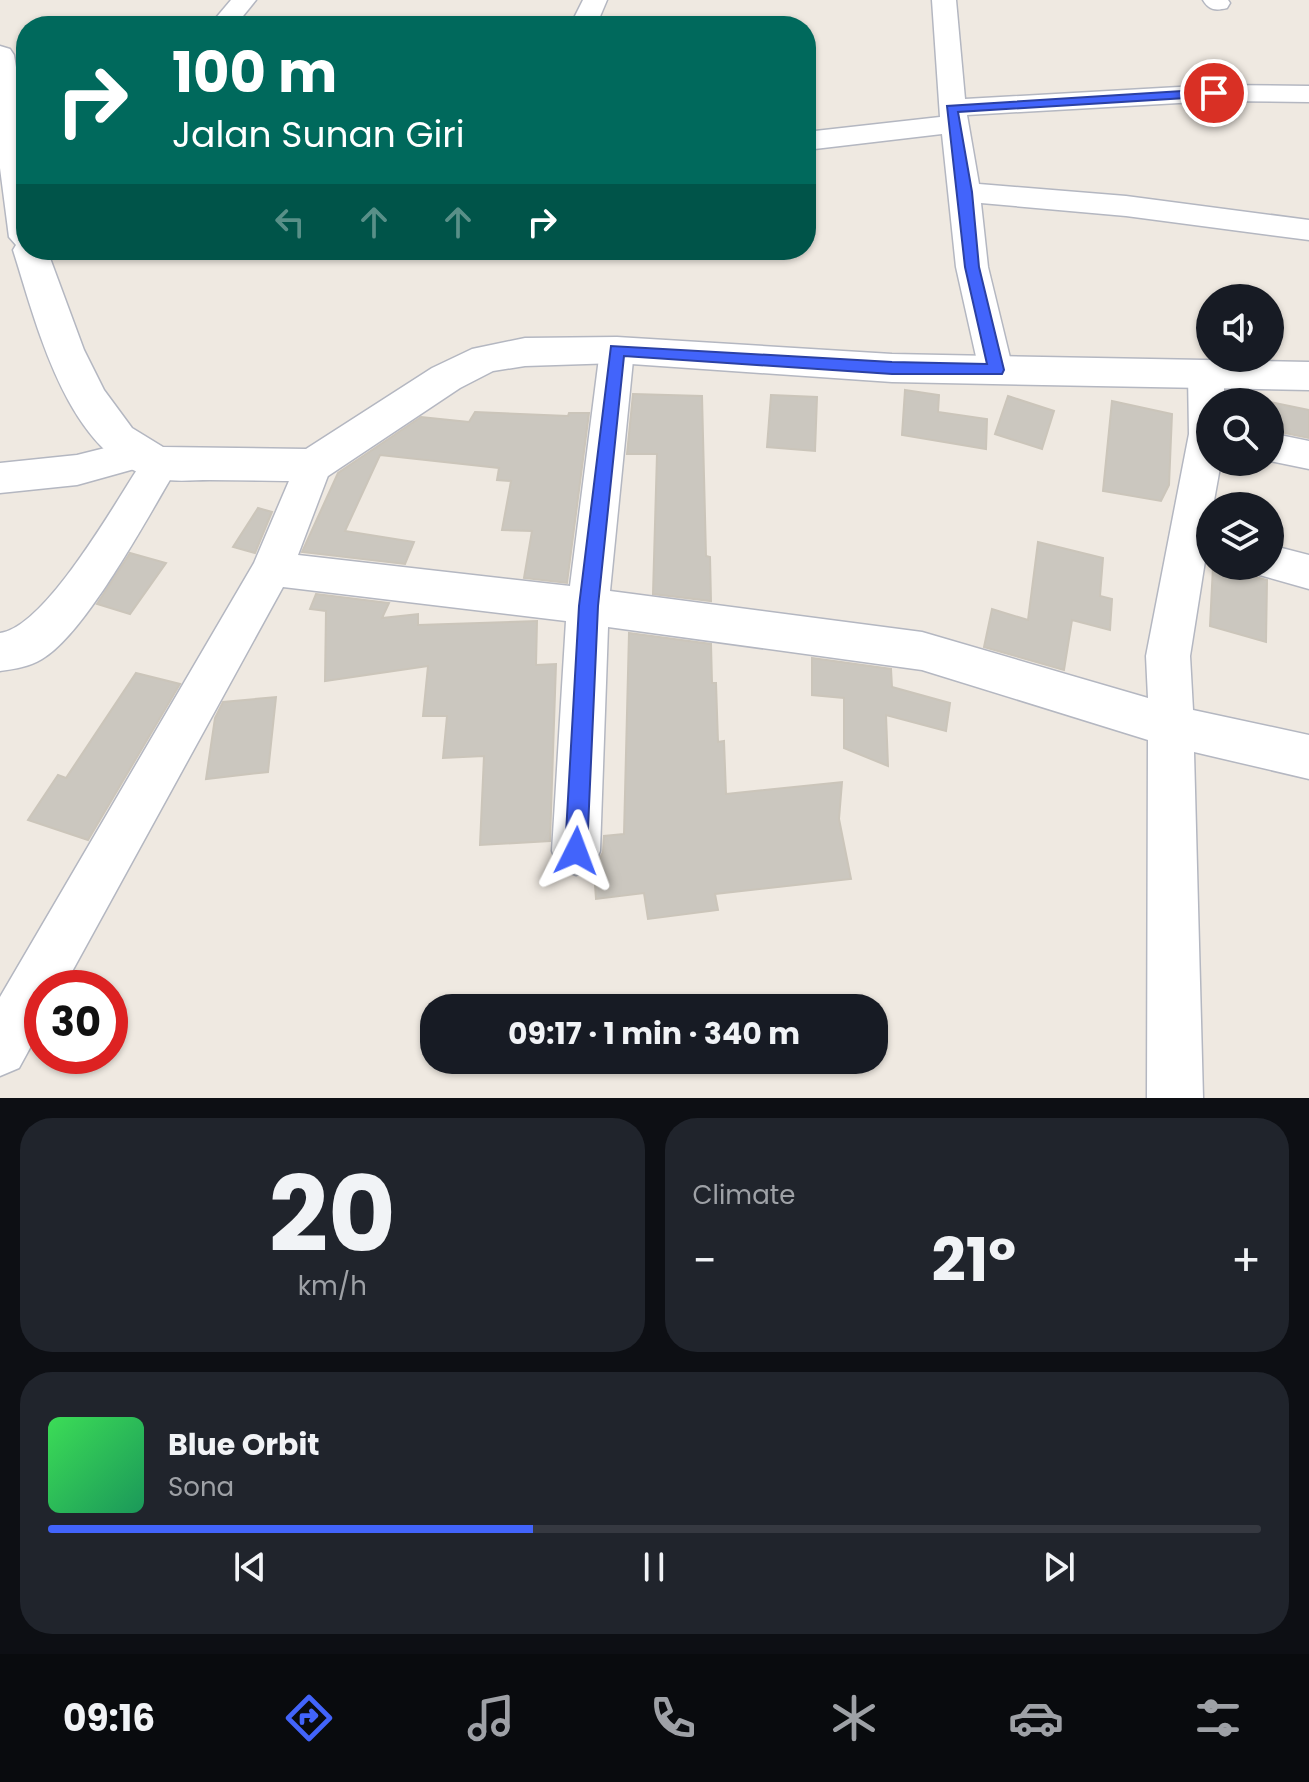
<!DOCTYPE html>
<meta charset="utf-8">
<style>
:root{--surface:#171b24;--page:#20242c;--text:#f1f3f6;--muted:#9ea1a6;--line:#363941;--accent:#4264fb}
body{margin:0;font-family:Poppins,sans-serif;background:var(--page);color:var(--text);height:100vh;display:flex;flex-direction:column;font-size:30px;white-space:nowrap}
*{box-sizing:border-box;margin:0}
p{font-size:26px;color:var(--muted)}
.icon{flex:none;width:44px;height:44px;fill:none;stroke:currentColor;stroke-width:2;stroke-linecap:round;stroke-linejoin:round}
.map{position:relative;height:1098px;overflow:hidden}
.drawer{display:flex;flex-direction:column;gap:20px;padding:20px;background:#0d0f14;flex:1}
.drawer>*{flex:none}
.hud{position:absolute;left:16px;top:16px;width:800px;height:244px;border-radius:32px;box-shadow:0 2px 6px #0004;background:#00695c;color:#fff;overflow:hidden}
.controls{position:absolute;left:1196px;top:284px;display:grid;gap:16px}
.controls a{display:grid;place-items:center;width:88px;height:88px;border-radius:50%;background:var(--surface);box-shadow:0 2px 6px #0004;font-size:40px}
.speed{position:absolute;left:24px;top:970px;display:flex;gap:16px;font-size:40px;font-weight:700;text-align:center}
.speed>*{display:grid;place-content:center;width:104px;height:104px;border-radius:50%;background:var(--surface);box-shadow:0 2px 6px #0004;line-height:1}
.speed .limit{border:12px solid #d22;background:#fff;color:#111}
.pin{position:absolute;display:grid;place-items:center;width:68px;height:68px;color:#fff;margin:-34px;border:4px solid #fff;border-radius:50%;box-shadow:0 2px 8px #0007}
.me{position:absolute;width:88px;margin:-44px;rotate:3deg;stroke-linejoin:round;filter:drop-shadow(0 0 6px #0008)}
.turn{display:flex;align-items:center;gap:28px;height:168px;padding:0 24px;font-size:36px}
.turn .icon{width:104px;height:104px;stroke-width:2.5}
.turn b{display:block;font-size:56px;line-height:68px}
.lanes{display:flex;align-items:center;height:76px;padding:0 24px;background:#0003;justify-content:center;gap:40px;direction:ltr}
.lanes .off{opacity:.35}
.big{font-size:60px;font-weight:700;line-height:1.1}
.drawer .card{flex:1;display:flex;flex-direction:column;justify-content:center;gap:12px;min-width:0;padding:0 28px;border-radius:32px;background:var(--page)}
.drawer .dial{align-items:center;gap:0}
.dial b{font-size:104px;line-height:1}
.song{display:flex;align-items:center;gap:24px}
.cover{width:96px;height:96px;border-radius:12px;background:linear-gradient(135deg,hsl(130 70% 55%),hsl(150 70% 35%))}
.played{height:8px;border-radius:4px;background:linear-gradient(90deg,var(--accent) 40%,var(--line) 40%)}
.keys{display:flex;justify-content:space-around;direction:ltr}
.heat{display:flex;justify-content:space-between;align-items:center;font-size:44px;direction:ltr}
.drawer .tiles{flex:1;display:grid;gap:20px;grid-template-columns:1fr 1fr}
.card:last-child{grid-column:span 2}
.trip{position:absolute;left:420px;top:994px;width:468px;height:80px;border-radius:32px;background:var(--surface);box-shadow:0 2px 6px #0004;font-weight:700;line-height:80px;text-align:center}
.tab-bar{display:flex;height:128px;justify-content:space-around;align-items:center;background:#090b0e;color:var(--muted)}
.tab-bar .icon{width:56px;height:56px}
.tab-bar .on{color:var(--accent)}
.tab-bar b{font-size:36px;color:var(--text)}
.map>svg:first-child{display:block}
</style>
<div class="map">
<svg width="1309" height="1098" viewBox="0 0 1309 1098">
<rect width="100%" height="100%" fill="#efe9e1"/>
<g fill="#cbc7bf" stroke="#cbc5ba" stroke-width="2">
<polygon points="905,390 939,395 938,412 987,419 986,449 902,435"/>
<polygon points="633,394 702,396 706,556 710,557 711,601 653,594 657,454 627,454"/>
<polygon points="771,395 817,397 815,451 767,447"/>
<polygon points="1008,396 1054,411 1042,449 995,434"/>
<polygon points="1112,401 1172,414 1169,485 1161,501 1103,491"/>
<polygon points="1270,402 1309,410 1309,438 1270,430"/>
<polygon points="475,412 568,416 569,413 589,413 567,583 524,578 532,531 502,530 511,481 497,480 499,468 380,455 345,531 414,542 405,564 302,552 338,473 421,417 469,422"/>
<polygon points="258,508 272,512 255,553 233,547"/>
<polygon points="1038,542 1103,558 1100,596 1112,599 1110,630 1072,620 1064,670 984,647 992,609 1028,620"/>
<polygon points="130,553 166,563 130,614 97,604"/>
<polygon points="1213,566 1267,580 1266,642 1210,626"/>
<polygon points="316,594 389,603 382,618 418,614 418,625 537,621 536,665 556,664 550,841 480,845 484,756 443,758 447,716 423,716 428,666 325,681 326,611 310,609"/>
<polygon points="629,633 711,644 712,683 716,683 718,742 724,741 726,794 842,782 839,819 851,879 715,894 718,910 648,919 644,893 596,899 594,871 603,852 604,836 624,834"/>
<polygon points="812,658 891,669 892,687 950,703 946,731 886,715 888,766 844,748 844,698 812,695"/>
<polygon points="136,673 180,684 88,840 28,820 58,775 66,778"/>
<polygon points="276,697 268,772 206,779 215,718 223,702"/>
</g>
<g fill="none" stroke-linecap="round" stroke-linejoin="round">
<defs>
<g id="street">
<polygon points="231,0 256,0 235,26 209,26"/>
<polygon points="583,0 607,0 596,26 570,26"/>
<polygon points="932,0 956,0 965,99 1214,85 1309,86 1309,102 1214,101 967,115 979,184 1126,196 1309,220 1309,240 1126,216 981,203 988,267 1013,370 1008,379 996,383 984,379 979,370 956,267 942,134 806,150 806,132 940,117"/>
<path d="M1203,0H1228L1230,3L1227,8C1215,11 1209,10 1203,0Z"/>
<polygon points="617,338 629,341 634,350 610,591 922,632 1148,698 1146,656 1189,434 1188,375 1194,366 1206,362 1218,366 1224,375 1224,402 1210,402 1210,462 1221,462 1213,506 1210,506 1210,563 1205,561 1190,656 1193,710 1309,735 1309,779 1194,752 1203,1098 1147,1098 1148,740 922,670 608,627 600,851 593,868 576,875 559,868 552,851 566,621 283,587 63,988 42,988 42,1026 19,1068 0,1076 0,997 254,563 300,455 313,450 326,455 332,465 298,555 570,586 600,350 605,341"/>
<polygon points="1270,433 1309,441 1309,469 1270,461"/>
<path d="M137,440L150,444L154,451L161,448L174,453L180,463L174,473C146,520 85,634 42,659C29,667 14,669 0,671V633C44,628 113,507 138,468L77,485L0,493V463L77,455Z"/>
<polygon points="1270,545 1309,555 1309,589 1256,574 1252,566 1270,566"/>
</g>
<path id="secondary" d="M0,46L10,49L14,55L26,129V250H47L84,350L104,390L132,428L163,447L306,449L432,368L472,349L525,338L617,337L892,354L1309,362V390L892,382L617,363L525,366L493,371L460,388L328,476L313,481C279,481 244,480 210,480C194,480 176,482 161,479C69,464 37,325 13,250L16,245L9,237L0,168Z"/>
</defs>
<use href="#street" stroke="#b4b7c1" stroke-width="3"/>
<use href="#secondary" stroke="#b4b7c1" stroke-width="3"/>
<use href="#street" fill="#fff" fill-rule="evenodd"/>
<use href="#secondary" fill="#fff" fill-rule="evenodd"/>
</g>
<polygon fill="#4264fb" stroke="#2b41a3" stroke-width="2" points="1214,89 1218,90 1218,96 958,112 972,192 979,267 1004,370 1002,374 892,374 624,356 598,606 587,851 584,859 576,862 568,859 565,851 579,606 611,346 892,362 987,364 965,267 947,106"/>
</svg>
<div class="controls">
<a><svg class="icon" aria-label="sound" viewBox="0 0 24 24"><path d="M4 9h4l5-4v14l-5-4H4zM17 9q2 3 0 6"/></svg></a>
<a><svg class="icon" aria-label="search" viewBox="0 0 24 24"><circle cx="10" cy="10" r="6"/><path d="M15 15l6 6"/></svg></a>
<a><svg class="icon" aria-label="layers" viewBox="0 0 24 24"><path d="M12 4l9 5-9 5-9-5zM3 14l9 5 9-5"/></svg></a>
</div>
<div class="speed"><div class="limit">30</div></div>
<div class="pin" style="left:1214px;top:93px;background:#d93025"><svg class="icon" aria-label="arrive" viewBox="0 0 24 24"><path d="M6 21V4h12l-3 4 3 4H6"/></svg></div>
<svg class="me" style="left:576px;top:851px" viewBox="-20 -20 40 40"><path d="M0-17L14 15 0 8-14 15z" fill="#4264fb" stroke="#fff" stroke-width="4"/></svg>
<div class="trip">09:17 · 1 min · 340 m</div>
<div class="hud">
<div class="turn"><svg class="icon" aria-label="right" viewBox="0 0 24 24"><path d="M7 20v-9h11M14 6l5 5-5 5"/></svg><div><b>100 m</b>Jalan Sunan Giri</div></div>
<div class="lanes"><svg class="icon off" aria-label="left" viewBox="0 0 24 24"><path d="M17 20v-9H6M10 6l-5 5 5 5"/></svg><svg class="icon off" aria-label="ahead" viewBox="0 0 24 24"><path d="M12 20V5M6 11l6-6 6 6"/></svg><svg class="icon off" aria-label="ahead" viewBox="0 0 24 24"><path d="M12 20V5M6 11l6-6 6 6"/></svg><svg class="icon" aria-label="right" viewBox="0 0 24 24"><path d="M7 20v-9h11M14 6l5 5-5 5"/></svg></div>
</div>
</div>
<section class="drawer">
<div class="tiles">
<div class="card dial"><b>20</b><p>km/h</p></div>
<div class="card"><p>Climate</p>
<div class="heat"><a>−</a><b class="big">21°</b><a>+</a></div>
</div>
<div class="card">
<div class="song"><i class="cover"></i><div><b>Blue Orbit</b><p>Sona</p></div></div>
<div class="played"></div>
<div class="keys"><svg class="icon" aria-label="previous" viewBox="0 0 24 24"><path d="M18 5L8 12l10 7zM5 5v14"/></svg><svg class="icon" aria-label="pause" viewBox="0 0 24 24"><path d="M8 5v14M16 5v14"/></svg><svg class="icon" aria-label="next" viewBox="0 0 24 24"><path d="M6 5l10 7-10 7zM19 5v14"/></svg></div>
</div>
</div>
</section>
<nav class="tab-bar">
<b>09:16</b>
<svg class="icon on" aria-label="directions" viewBox="0 0 24 24"><path d="M12 3l9 9-9 9-9-9zM9 14v-3h6M13 9l2 2-2 2"/></svg>
<svg class="icon" aria-label="music" viewBox="0 0 24 24"><path d="M9 18V5l10-2v13"/><circle cx="6" cy="18" r="3"/><circle cx="16" cy="16" r="3"/></svg>
<svg class="icon" aria-label="phone" viewBox="0 0 24 24"><path d="M5 4h4l2 5-3 2q2 4 5 5l2-3 5 2v4C11 20 4 13 5 4z"/></svg>
<svg class="icon" aria-label="climate" viewBox="0 0 24 24"><path d="M12 3v18M4 7l16 10M4 17L20 7"/></svg>
<svg class="icon" aria-label="car" viewBox="0 0 24 24"><path d="M5 17H2v-5l4-1 3-4h7l3 4 3 1v5h-3M9 17h6M6 11h13"/><circle cx="7" cy="17" r="2"/><circle cx="17" cy="17" r="2"/></svg>
<svg class="icon" aria-label="filters" viewBox="0 0 24 24"><path d="M4 7h16M4 17h16"/><circle cx="9" cy="7" r="2"/><circle cx="15" cy="17" r="2"/></svg>
</nav>
